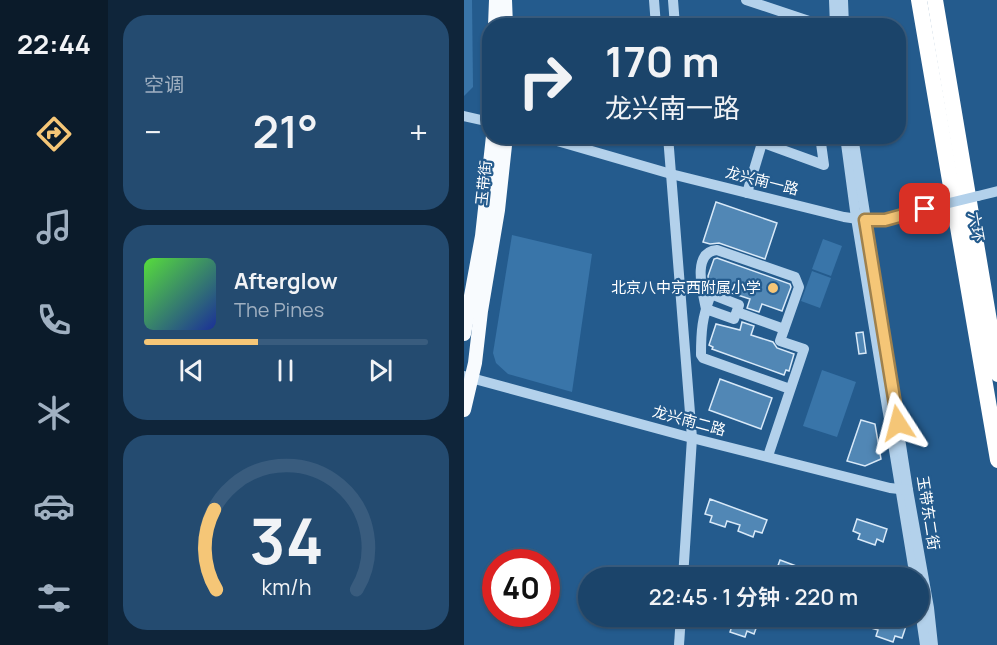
<!DOCTYPE html>
<html lang="zh">
<meta charset="utf-8">
<style>
:root{--surface:#1b446a;--page:#244b70;--text:#f1f3f6;--muted:#a0b0c1;--line:#395c7e;--accent:#f5c677}
body{margin:0;font-family:Manrope,"Noto Sans SC",sans-serif;background:var(--page);color:var(--text);height:100vh;display:flex;flex-direction:column;font-size:22px;white-space:nowrap}
*{box-sizing:border-box;margin:0}
p{font-size:20px;color:var(--muted)}
.icon{flex:none;width:33px;height:33px;fill:none;stroke:currentColor;stroke-width:2;stroke-linecap:round;stroke-linejoin:round}
.map{position:relative;flex:1;overflow:hidden}
.sheet{display:flex;flex-direction:column;gap:15px;padding:15px;background:#0f253a;width:356px}
.sheet>*{flex:none}
.top-card{position:absolute;left:18px;top:18px;width:424px;height:126px;border-radius:24px;box-shadow:0 2px 4px #0004,0 0 0 2px var(--line);background:#1b446a;color:var(--text);overflow:hidden}
.speed{position:absolute;left:18px;top:549px;display:flex;gap:12px;font-size:30px;font-weight:700;text-align:center}
.speed>*{display:grid;place-content:center;width:78px;height:78px;border-radius:50%;background:var(--surface);box-shadow:0 2px 4px #0004,0 0 0 2px var(--line);line-height:1}
.speed .limit{border:9px solid #d22;background:#fff;color:#111}
.pin{position:absolute;display:grid;place-items:center;width:51px;height:51px;color:#fff;margin:-26px;border-radius:12px;box-shadow:0 3px 9px #0006}
.me{position:absolute;width:66px;margin:-33px;rotate:351deg;stroke-linejoin:round;filter:drop-shadow(0 0 4px #0008)}
.turn{display:flex;align-items:center;gap:21px;height:126px;padding:0 24px;font-size:27px}
.turn .icon{width:78px;height:78px;stroke-width:2.5}
.turn b{display:block;font-size:42px;line-height:51px}
.big{font-size:45px;font-weight:600;line-height:1.1}
.sheet .card{flex:1;display:flex;flex-direction:column;justify-content:center;gap:9px;min-width:0;padding:0 21px;border-radius:24px;background:var(--page)}
.sheet .dial{align-items:center;gap:0}
.dial svg{height:156px;overflow:visible;fill:none;stroke:var(--line);stroke-width:7;stroke-linecap:round;text-anchor:middle}
.dial text{fill:var(--text);stroke:none}
.song{display:flex;align-items:center;gap:18px}
.cover{width:72px;height:72px;border-radius:9px;background:linear-gradient(135deg,hsl(110 70% 55%),hsl(230 70% 35%))}
.played{height:6px;border-radius:3px;background:linear-gradient(90deg,var(--accent) 40%,var(--line) 40%)}
.keys{display:flex;justify-content:space-around;direction:ltr}
.heat{display:flex;justify-content:space-between;align-items:center;font-size:33px;direction:ltr}
.trip{position:absolute;left:114px;top:567px;width:351px;height:60px;border-radius:30px;background:var(--surface);box-shadow:0 2px 4px #0004,0 0 0 2px var(--line);font-weight:600;line-height:60px;text-align:center}
main{display:flex;flex:1;min-height:0}
.dock{display:flex;flex-direction:column;width:108px;justify-content:space-around;align-items:center;background:#0b1b2a;color:var(--muted)}
.dock .icon{width:42px;height:42px}
.dock .selected{color:var(--accent)}
.dock b{font-size:27px;color:var(--text)}
.map>svg:first-child{display:block}
</style>
<main>
<nav class="dock">
<b>22:44</b>
<svg class="icon selected" aria-label="directions" viewBox="0 0 24 24"><path d="M12 3l9 9-9 9-9-9zM9 14v-3h6M13 9l2 2-2 2"/></svg>
<svg class="icon" aria-label="music" viewBox="0 0 24 24"><path d="M9 18V5l10-2v13"/><circle cx="6" cy="18" r="3"/><circle cx="16" cy="16" r="3"/></svg>
<svg class="icon" aria-label="phone" viewBox="0 0 24 24"><path d="M5 4h4l2 5-3 2q2 4 5 5l2-3 5 2v4C11 20 4 13 5 4z"/></svg>
<svg class="icon" aria-label="climate" viewBox="0 0 24 24"><path d="M12 3v18M4 7l16 10M4 17L20 7"/></svg>
<svg class="icon" aria-label="car" viewBox="0 0 24 24"><path d="M5 17H2v-5l4-1 3-4h7l3 4 3 1v5h-3M9 17h6M6 11h13"/><circle cx="7" cy="17" r="2"/><circle cx="17" cy="17" r="2"/></svg>
<svg class="icon" aria-label="filters" viewBox="0 0 24 24"><path d="M4 7h16M4 17h16"/><circle cx="9" cy="7" r="2"/><circle cx="15" cy="17" r="2"/></svg>
</nav>
<section class="sheet">
<div class="card"><p>空调</p>
<div class="heat"><a>−</a><b class="big">21°</b><a>+</a></div>
</div>
<div class="card">
<div class="song"><i class="cover"></i><div><b>Afterglow</b><p>The Pines</p></div></div>
<div class="played"></div>
<div class="keys"><svg class="icon" aria-label="previous" viewBox="0 0 24 24"><path d="M18 5L8 12l10 7zM5 5v14"/></svg><svg class="icon" aria-label="pause" viewBox="0 0 24 24"><path d="M8 5v14M16 5v14"/></svg><svg class="icon" aria-label="next" viewBox="0 0 24 24"><path d="M6 5l10 7-10 7zM19 5v14"/></svg></div>
</div>
<div class="card dial"><svg viewBox="0 0 100 80">
<path d="M14 69A42 42 0 1 1 86 69"/>
<path d="M14 69A42 42 0 0 1 13 28" stroke="#f5c677"/>
<text x="50" y="56" font-size="32" font-weight="700">34</text>
<text x="50" y="72" font-size="11">km/h</text>
</svg></div>
</section>
<div class="map">
<svg width="534" height="645" viewBox="0 0 534 645">
<rect width="100%" height="100%" fill="#245b8d"/>
<g fill="#3975a9">
<polygon points="0,0 8,0 9,87 0,96"/>
<polygon points="48,235 128,254 108,392 44,374 32,363 29,353"/>
<polygon points="359,239 378,246 367,276 348,269"/>
<polygon points="348,271 367,278 356,308 337,301"/>
<polygon points="358,370 392,382 373,437 339,426"/>
</g>
<g fill="#5187b5" stroke="#d8e9f8" stroke-width="1.5">
<polygon points="252,202 313,223 301,259 255,243 246,244 239,242"/>
<polygon points="253,258 326,284 327,287 318,311 298,304 295,312 283,308 286,299 246,286 247,282 245,282 244,276 250,259"/>
<polygon points="278,322 290,326 287,335 309,342 313,348 330,354 325,371 322,370 320,375 248,349 249,347 245,345 252,324 276,330"/>
<polygon points="399,332 402,353 395,354 392,333"/>
<polygon points="256,379 308,398 297,429 245,410"/>
<polygon points="397,420 411,424 417,459 401,466 383,461"/>
<polygon points="246,499 303,520 298,533 291,531 289,537 274,531 276,525 263,521 261,527 246,522 248,516 241,514"/>
<polygon points="393,519 423,529 419,542 413,539 411,545 394,539 396,534 389,531"/>
<polygon points="316,560 362,577 362,578 320,578 311,574"/>
<polygon points="240,616 284,616 295,620 290,634 283,631 281,637 266,632 268,626 255,621 252,627 238,622"/>
<polygon points="411,616 442,626 438,638 431,636 429,642 412,636 414,630 407,628"/>
</g>
<g fill="none" stroke-linecap="round" stroke-linejoin="round">
<g stroke="#b3d1eb" stroke-width="10">
<polyline points="190,0 192,26"/>
<polyline points="209,0 211,26"/>
<polyline points="282,0 351,23 351,26"/>
<polyline points="370,0 371,26"/>
<polyline points="379,0 380,26"/>
<polyline points="0,116 26,122"/>
<polyline points="76,136 207,174 380,217 401,220 421,220 481,204"/>
<polyline points="204,136 228,438 219,578"/>
<polyline points="280,136 360,165 356,136"/>
<polyline points="381,136 392,218 451,578"/>
<polyline points="389,136 444,490 465,608 469,645"/>
<polyline points="283,193 298,143"/>
<polyline points="514,196 534,191"/>
<polyline points="273,312 320,329"/>
<polyline points="0,376 228,438 426,488 444,490"/>
<path d="M304,456L340,349L316,341L335,287L331,277L253,250C227,252 239,293 242,309L270,319L275,305L247,294C238,318 237,331 237,355L239,358L326,389"/>
<polyline points="454,597 461,645"/>
<polyline points="215,645 217,616"/>
</g>
<g stroke="#f8fbfe" stroke-width="14">
<polyline points="41,0 42,26"/>
<polyline points="31,26 32,0"/>
<polyline points="0,334 18,236 29,136"/>
<polyline points="0,410 11,363 17,311 34,210 42,136"/>
</g>
<g stroke="#fff" stroke-width="16">
<polyline points="455,0 534,460"/>
<polyline points="471,0 534,374"/>
</g>
<polyline stroke="#b3d1eb" stroke-width="10" points="481,204 514,196"/>
</g>
<g fill="none" stroke-linecap="round" stroke-linejoin="round">
<defs>
<polyline id="route" points="434,423 401,220 421,220 461,209"/>
</defs>
<use href="#route" stroke="#9f814d" stroke-width="15"/>
<use href="#route" stroke="#f5c677" stroke-width="10"/>
</g>
<circle fill="#f5c677" stroke="#245b8d" stroke-width="2" cx="309" cy="288" r="6"/>
<g text-anchor="middle" stroke-width="4.5" stroke-linejoin="round" paint-order="stroke">
<g font-size="15" fill="#fff" stroke="#245b8d">
<text transform="translate(298 181) rotate(14)" y="5">龙兴南一路</text>
<text transform="translate(20 183) rotate(-84)" y="5">玉带街</text>
<text transform="translate(512 227) rotate(80)" y="5">六环</text>
<text transform="translate(225 421) rotate(15)" y="5">龙兴南二路</text>
<text transform="translate(464 513) rotate(81)" y="5">玉带东二街</text>
</g>
<g font-size="15" fill="#fff" stroke="#245b8d" text-anchor="end">
<text x="297" y="293">北京八中京西附属小学</text>
</g>
</g>
</svg>
<div class="speed"><div class="limit">40</div></div>
<div class="pin" style="left:461px;top:209px;background:#d93025"><svg class="icon" aria-label="arrive" viewBox="0 0 24 24"><path d="M6 21V4h12l-3 4 3 4H6"/></svg></div>
<svg class="me" style="left:434px;top:423px" viewBox="-20 -20 40 40"><path d="M0-17L14 15 0 8-14 15z" fill="#f5c677" stroke="#fff" stroke-width="4"/></svg>
<div class="trip">22:45 · 1 分钟 · 220 m</div>
<div class="top-card">
<div class="turn"><svg class="icon" aria-label="right" viewBox="0 0 24 24"><path d="M7 20v-9h11M14 6l5 5-5 5"/></svg><div><b>170 m</b>龙兴南一路</div></div>
</div>
</div>
</main>
